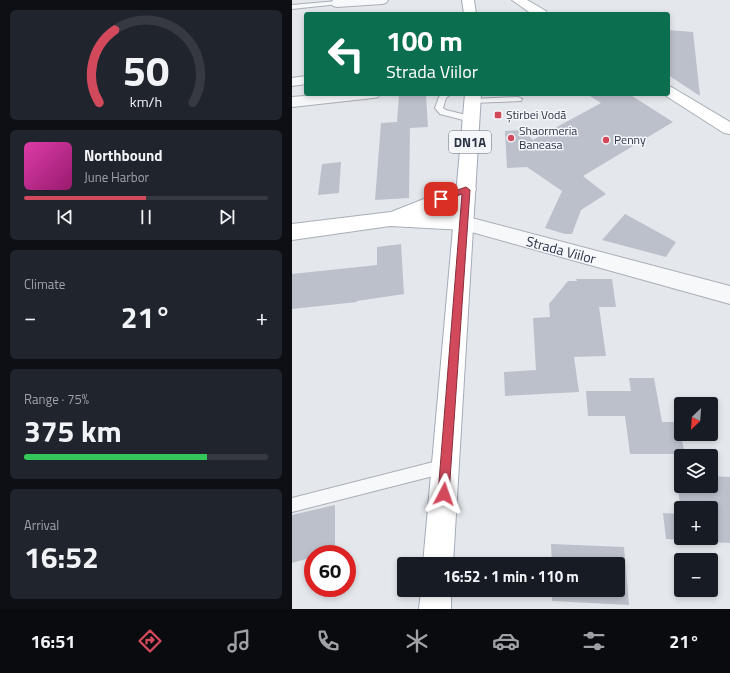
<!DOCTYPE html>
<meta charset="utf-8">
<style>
:root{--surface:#171b24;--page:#20242c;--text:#f1f3f6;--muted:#9ea1a6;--line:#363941;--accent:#d1495b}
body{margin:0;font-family:"Titillium Web",sans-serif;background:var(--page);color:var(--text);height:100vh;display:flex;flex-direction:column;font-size:15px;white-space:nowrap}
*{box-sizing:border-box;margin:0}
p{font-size:13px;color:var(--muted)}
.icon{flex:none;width:22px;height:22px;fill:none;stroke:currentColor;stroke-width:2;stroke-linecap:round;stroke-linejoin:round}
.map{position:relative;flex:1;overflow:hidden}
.details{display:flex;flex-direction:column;gap:10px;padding:10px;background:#0d0f14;width:292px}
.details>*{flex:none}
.banner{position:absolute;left:12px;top:12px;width:366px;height:84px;border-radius:4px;box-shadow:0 2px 6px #0003;background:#0b6e4f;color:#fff;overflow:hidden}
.needle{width:26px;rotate:205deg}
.controls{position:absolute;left:382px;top:397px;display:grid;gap:8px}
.controls a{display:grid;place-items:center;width:44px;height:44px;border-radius:4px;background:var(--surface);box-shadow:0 2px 6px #0003;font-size:20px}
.speed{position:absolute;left:12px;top:545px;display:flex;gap:8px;font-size:20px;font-weight:700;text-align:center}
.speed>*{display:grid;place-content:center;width:52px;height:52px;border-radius:50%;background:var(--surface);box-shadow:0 2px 6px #0003;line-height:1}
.speed .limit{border:6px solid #d22;background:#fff;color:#111}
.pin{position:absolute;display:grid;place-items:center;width:34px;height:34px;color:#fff;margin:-17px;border-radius:8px;box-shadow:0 2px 6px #0006}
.me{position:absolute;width:44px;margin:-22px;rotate:4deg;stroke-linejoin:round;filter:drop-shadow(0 0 3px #0008)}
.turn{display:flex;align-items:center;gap:14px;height:84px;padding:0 16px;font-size:18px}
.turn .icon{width:52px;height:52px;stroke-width:2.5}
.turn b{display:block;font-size:28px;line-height:34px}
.big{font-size:30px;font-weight:700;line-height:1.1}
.details .tile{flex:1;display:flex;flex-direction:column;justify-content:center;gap:6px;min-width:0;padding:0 14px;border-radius:6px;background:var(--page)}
.details .dial{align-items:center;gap:0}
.dial svg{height:104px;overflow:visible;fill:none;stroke:var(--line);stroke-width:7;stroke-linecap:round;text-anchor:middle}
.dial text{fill:var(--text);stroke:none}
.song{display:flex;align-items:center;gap:12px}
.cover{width:48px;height:48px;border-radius:6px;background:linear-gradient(135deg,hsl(320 70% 55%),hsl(320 70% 35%))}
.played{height:4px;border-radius:2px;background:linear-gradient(90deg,var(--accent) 50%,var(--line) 50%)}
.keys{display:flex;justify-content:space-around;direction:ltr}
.heat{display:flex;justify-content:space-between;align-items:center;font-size:22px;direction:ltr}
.charge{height:6px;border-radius:3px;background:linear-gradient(90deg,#34c759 75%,var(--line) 0)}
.trip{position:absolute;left:105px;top:557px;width:228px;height:40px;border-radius:4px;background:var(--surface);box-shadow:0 2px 6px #0003;font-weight:700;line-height:40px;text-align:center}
.menu{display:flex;height:64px;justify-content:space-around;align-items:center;background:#090b0e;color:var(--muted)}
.menu .icon{width:28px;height:28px}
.menu .active{color:var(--accent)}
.menu b{font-size:18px;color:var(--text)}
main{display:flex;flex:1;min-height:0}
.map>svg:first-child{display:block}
</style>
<main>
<section class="details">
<div class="tile dial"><svg viewBox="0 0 100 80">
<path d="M14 69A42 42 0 1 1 86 69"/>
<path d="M14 69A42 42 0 0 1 26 13" stroke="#d1495b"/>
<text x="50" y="56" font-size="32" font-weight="700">50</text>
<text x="50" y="72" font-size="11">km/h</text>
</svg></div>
<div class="tile">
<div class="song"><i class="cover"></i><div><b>Northbound</b><p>June Harbor</p></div></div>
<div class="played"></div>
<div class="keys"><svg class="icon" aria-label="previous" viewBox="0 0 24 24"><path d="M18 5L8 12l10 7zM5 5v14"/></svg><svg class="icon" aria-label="pause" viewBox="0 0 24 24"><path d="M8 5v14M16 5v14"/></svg><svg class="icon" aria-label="next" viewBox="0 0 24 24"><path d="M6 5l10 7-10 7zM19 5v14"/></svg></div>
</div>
<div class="tile"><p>Climate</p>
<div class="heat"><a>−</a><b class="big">21°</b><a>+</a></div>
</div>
<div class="tile"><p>Range · 75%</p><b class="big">375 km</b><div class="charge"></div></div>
<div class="tile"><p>Arrival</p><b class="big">16:52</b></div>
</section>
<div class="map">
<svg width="438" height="609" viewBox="0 0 438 609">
<rect width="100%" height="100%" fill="#e4e7ec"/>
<g fill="#bbc0ca">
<polygon points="376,30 401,32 408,96 376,75"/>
<polygon points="134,94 136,127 118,128 117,198 83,200 89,123 105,122 107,95"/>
<polygon points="295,94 337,94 381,122 291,176 314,194 289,210 280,234 273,234 253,228 270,191 235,167 215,168 213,131 231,130 241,140 309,103"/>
<polygon points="49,162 47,193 26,195 30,164"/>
<polygon points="333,214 384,242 374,257 310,240"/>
<polygon points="109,244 112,294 65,301 65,302 0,309 0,274 85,265 85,247"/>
<polygon points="284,279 320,279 324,307 307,307 314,356 282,357 287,392 213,396 212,372 244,370 241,318 258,317 257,304 276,281 285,281"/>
<polygon points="337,378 362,378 370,422 386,422 393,454 338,454 333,416 296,416 294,391 339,391"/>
<polygon points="384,474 389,474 389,486 419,486 419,476 438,477 438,543 374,539 371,513 389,514 389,538 419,538 419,508 389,508 389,512"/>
<polygon points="43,505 43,552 35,554 21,554 21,557 0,563 0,515"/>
<polygon points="259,544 332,547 337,605 260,601 260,590 326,590 326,564 260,564"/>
</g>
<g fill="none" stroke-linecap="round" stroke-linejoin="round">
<defs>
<g id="service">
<polygon points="45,1 47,2 47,4 0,9 0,5"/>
<polygon points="150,94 159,94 154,98 151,108 154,110 182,117 182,121 179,122 148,114 143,108 147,97"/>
<polygon points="226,97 230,99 229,101 180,103 176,101 180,99"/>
<polygon points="153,459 158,461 160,466 158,471 153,473 0,512 0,498"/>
</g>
<g id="minor">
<polygon points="41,0 96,0 94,3 90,4 45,7 41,6 39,3"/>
<polygon points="14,76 14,84 0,86 0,78"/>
<polygon points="35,94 88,94 86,97 81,98 0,107 0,97"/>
<polygon points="172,216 438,286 438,304 165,228 163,223 165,218"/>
</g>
<g id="secondary">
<polygon points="220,0 235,0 254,11 255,14 240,14"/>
<polygon points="376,86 381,88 438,122 438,134 432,133 371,94 376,94"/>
<polygon points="175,182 182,184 184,189 182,194 133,214 172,216 179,218 182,223 179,228 172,230 98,226 0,240 0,224 99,212"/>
</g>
<g id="primary">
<polygon points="170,0 182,0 184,14 172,14"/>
<polygon points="173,94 189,94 161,564 131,564"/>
<polygon points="129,590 159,590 159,609 127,609"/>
</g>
</defs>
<use href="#service" stroke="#a9aeb7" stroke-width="2"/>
<use href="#minor" stroke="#a9aeb7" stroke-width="2"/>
<use href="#secondary" stroke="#a9aeb7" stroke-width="2"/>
<use href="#primary" stroke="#a3abb8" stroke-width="2"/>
<use href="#service" fill="#f7f8fa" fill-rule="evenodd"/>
<use href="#minor" fill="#f7f8fa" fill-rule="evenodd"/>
<use href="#secondary" fill="#fff" fill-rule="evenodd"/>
<use href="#primary" fill="#fff" fill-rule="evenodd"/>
</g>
<polygon fill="#d1495b" stroke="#882f3b" points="174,187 178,190 157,494 156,498 152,500 148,498 146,494 170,194 149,202 145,199 146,197"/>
<g fill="#d1495b" stroke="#f4f6f9" stroke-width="1.5">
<rect x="202" y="111" width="8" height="8" rx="2"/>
<circle cx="219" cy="138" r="4"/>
<circle cx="314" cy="140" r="4"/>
</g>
<g text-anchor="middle" stroke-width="3" stroke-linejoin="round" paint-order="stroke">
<g font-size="12" fill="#2b3445" stroke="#f4f6f9" text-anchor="start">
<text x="214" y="119">Știrbei Vodă</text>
<text x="227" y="135">Shaormeria<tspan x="227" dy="14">Baneasa</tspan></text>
<text x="322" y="144">Penny</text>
</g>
<rect fill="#f4f6f9" stroke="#676e7b" stroke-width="1" x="157" y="131" width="42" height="22" rx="3"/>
<g font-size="13" font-weight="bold" fill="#2b3445">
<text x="178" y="147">DN1A</text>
</g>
<g font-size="14" fill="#2b3445" stroke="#f4f6f9">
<text transform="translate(269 250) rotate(15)" y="5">Strada Viilor</text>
</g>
</g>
</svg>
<div class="controls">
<a><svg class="needle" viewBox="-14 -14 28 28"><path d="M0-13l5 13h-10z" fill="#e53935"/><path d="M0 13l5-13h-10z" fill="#9ea1a6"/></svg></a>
<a><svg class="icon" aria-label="layers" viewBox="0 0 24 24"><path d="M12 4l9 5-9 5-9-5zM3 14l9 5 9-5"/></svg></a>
<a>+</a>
<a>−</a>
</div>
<div class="speed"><div class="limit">60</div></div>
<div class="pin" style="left:149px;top:199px;background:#d93025"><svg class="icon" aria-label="arrive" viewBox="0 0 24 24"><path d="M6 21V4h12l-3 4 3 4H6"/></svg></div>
<svg class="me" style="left:152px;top:494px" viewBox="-20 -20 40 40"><path d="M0-17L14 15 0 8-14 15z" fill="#d1495b" stroke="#fff" stroke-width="4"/></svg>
<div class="trip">16:52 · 1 min · 110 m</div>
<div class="banner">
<div class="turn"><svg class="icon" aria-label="left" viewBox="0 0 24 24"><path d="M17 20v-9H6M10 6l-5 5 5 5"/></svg><div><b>100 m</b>Strada Viilor</div></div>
</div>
</div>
</main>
<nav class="menu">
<b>16:51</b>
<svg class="icon active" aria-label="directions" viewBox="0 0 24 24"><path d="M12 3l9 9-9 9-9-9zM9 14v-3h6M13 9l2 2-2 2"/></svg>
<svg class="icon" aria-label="music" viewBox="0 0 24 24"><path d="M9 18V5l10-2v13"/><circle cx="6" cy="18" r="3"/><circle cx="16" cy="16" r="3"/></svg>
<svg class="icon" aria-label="phone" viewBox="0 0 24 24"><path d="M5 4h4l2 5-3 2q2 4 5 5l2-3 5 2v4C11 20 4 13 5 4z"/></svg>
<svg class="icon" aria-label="climate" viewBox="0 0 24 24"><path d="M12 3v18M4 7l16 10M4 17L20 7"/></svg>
<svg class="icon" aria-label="car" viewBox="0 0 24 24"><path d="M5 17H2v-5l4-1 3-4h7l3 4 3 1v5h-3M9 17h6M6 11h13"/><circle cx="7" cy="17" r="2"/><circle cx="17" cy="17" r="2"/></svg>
<svg class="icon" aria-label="filters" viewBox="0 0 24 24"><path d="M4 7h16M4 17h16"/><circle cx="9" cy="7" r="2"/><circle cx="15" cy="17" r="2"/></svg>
<b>21°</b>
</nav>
